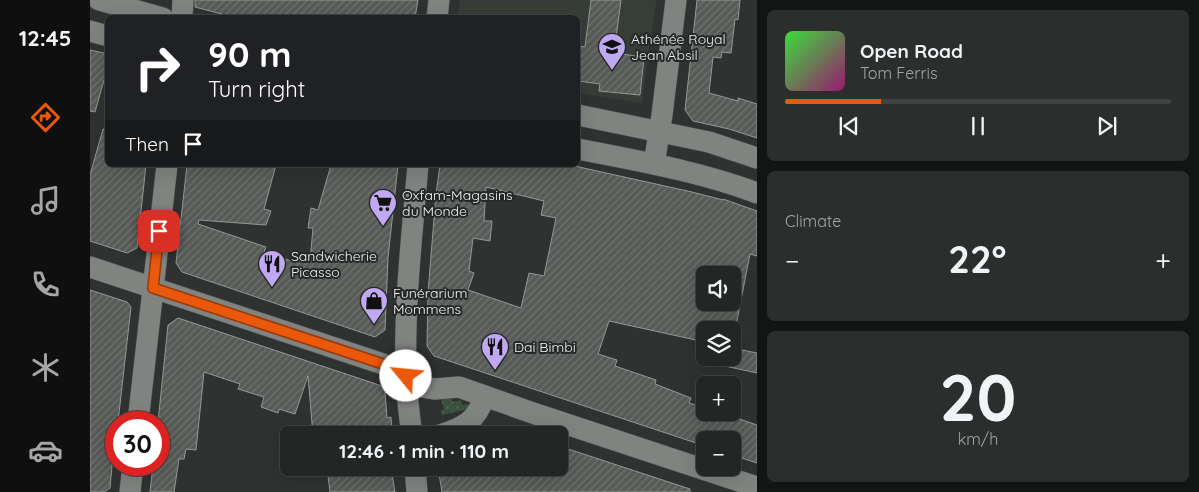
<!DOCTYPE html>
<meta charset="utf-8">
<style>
:root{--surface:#232624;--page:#2b2e2c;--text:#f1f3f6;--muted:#a3a5a6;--line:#404341;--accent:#ea580c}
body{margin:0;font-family:Quicksand,sans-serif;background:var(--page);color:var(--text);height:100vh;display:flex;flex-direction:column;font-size:19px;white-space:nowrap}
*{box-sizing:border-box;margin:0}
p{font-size:16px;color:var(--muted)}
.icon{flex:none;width:28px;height:28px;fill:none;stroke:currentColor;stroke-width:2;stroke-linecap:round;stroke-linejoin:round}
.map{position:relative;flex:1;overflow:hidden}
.details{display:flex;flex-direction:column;gap:10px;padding:10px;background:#131514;width:442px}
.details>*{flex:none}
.guide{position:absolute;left:15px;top:15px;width:475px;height:152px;border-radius:8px;box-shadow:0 5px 20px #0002,0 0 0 1px var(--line);background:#202124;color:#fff;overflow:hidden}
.tools{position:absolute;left:606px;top:266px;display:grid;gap:10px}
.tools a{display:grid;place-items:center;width:45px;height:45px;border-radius:8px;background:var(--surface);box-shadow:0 5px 20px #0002,0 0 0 1px var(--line);font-size:25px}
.speed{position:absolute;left:15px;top:411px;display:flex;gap:10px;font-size:25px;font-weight:700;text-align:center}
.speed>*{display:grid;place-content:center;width:65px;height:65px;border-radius:50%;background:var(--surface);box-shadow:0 5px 20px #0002,0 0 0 1px var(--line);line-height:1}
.speed .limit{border:8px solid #d22;background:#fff;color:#111}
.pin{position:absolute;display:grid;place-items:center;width:42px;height:42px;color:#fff;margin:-21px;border-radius:10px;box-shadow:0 2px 8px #0006}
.me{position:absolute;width:55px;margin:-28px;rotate:298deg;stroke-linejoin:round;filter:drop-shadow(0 0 4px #0008)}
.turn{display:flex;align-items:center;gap:18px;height:105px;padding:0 20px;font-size:22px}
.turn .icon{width:65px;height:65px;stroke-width:2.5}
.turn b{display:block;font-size:35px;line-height:42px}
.then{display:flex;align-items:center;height:48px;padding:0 20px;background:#0003;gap:10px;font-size:19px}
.big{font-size:38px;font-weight:800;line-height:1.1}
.details .tile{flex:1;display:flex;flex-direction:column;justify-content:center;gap:8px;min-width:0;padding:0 18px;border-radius:8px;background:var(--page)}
.details .dial{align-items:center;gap:0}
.dial b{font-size:65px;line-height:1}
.song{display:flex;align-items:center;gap:15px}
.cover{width:60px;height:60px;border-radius:8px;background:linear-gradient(135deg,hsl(120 70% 55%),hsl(320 70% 35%))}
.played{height:5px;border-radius:2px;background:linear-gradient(90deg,var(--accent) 25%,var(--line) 25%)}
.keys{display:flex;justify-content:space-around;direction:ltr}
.heat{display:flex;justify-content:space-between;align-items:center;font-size:28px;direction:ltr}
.trip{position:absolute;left:190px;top:426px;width:288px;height:50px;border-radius:8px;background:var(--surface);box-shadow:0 5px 20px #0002,0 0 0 1px var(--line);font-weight:800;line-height:50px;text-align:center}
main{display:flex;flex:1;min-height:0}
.tab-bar{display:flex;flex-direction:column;width:90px;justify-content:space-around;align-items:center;background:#0e0f0e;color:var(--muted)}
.tab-bar .icon{width:35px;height:35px}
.tab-bar .active{color:var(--accent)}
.tab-bar b{font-size:22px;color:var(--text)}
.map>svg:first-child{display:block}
</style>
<main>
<nav class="tab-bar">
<b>12:45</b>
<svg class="icon active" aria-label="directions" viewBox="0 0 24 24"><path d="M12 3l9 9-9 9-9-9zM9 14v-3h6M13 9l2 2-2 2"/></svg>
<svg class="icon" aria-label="music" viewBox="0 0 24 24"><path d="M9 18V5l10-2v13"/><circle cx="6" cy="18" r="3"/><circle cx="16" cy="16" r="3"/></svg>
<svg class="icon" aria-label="phone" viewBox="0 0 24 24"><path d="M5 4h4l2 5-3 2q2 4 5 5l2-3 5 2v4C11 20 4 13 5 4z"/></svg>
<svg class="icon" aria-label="climate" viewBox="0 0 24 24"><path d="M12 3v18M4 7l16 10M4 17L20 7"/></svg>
<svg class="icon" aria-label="car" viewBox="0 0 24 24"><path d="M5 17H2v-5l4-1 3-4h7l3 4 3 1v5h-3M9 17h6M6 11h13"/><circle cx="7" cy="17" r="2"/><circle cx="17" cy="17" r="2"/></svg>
</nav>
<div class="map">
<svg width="667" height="492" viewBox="0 0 667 492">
<defs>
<pattern id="grass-dots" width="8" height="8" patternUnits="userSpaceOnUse" patternTransform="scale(1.25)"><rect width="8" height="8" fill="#39513d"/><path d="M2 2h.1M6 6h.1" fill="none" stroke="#566b5a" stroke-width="1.8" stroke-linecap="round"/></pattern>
<pattern id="building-hatch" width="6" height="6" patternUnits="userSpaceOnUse" patternTransform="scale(1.25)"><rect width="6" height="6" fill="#575a57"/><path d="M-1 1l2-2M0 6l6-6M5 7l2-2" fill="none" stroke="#707270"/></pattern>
</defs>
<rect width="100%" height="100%" fill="#2f3230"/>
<polygon fill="#363e37" points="370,0 567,0 559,48 552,103 488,93 488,18 367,18"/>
<polygon fill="url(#grass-dots)" points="361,396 362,402 371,400 372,405 381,404 382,408 352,415 351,410 354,410 351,398"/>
<g fill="url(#building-hatch)" stroke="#959895" fill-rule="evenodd">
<polygon points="105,0 328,0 325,18 147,18 105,7"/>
<polygon points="501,0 531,0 524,53 554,57 550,95 509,91 510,84 488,81 488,46 495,47"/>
<polygon points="607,0 650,0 648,20 645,19 641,53 632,52 631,58 623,57 619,93 648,101 648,98 667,104 667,138 639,129 603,121 595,110"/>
<polygon points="0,50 18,54 18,81 14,80 5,112 0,111"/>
<polygon points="13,129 18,129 18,165 56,165 47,248 37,253 0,241 0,175"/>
<polygon points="97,165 186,165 174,209 181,211 176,225 109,220 108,224 176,247 174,252 207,263 209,258 220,261 223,228 218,228 221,208 228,210 241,165 308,165 298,258 295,330 285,337 92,272 86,263"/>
<path d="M350,165H480L602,192L633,200V199L667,211V256L660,254L642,346V330H615V342L519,321L508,354L527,360L525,366L566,380L565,384L601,398L599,403L615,408V412H629L667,425V463L642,455V440H615V446L344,356L337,346L338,293L346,194ZM396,187L454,201L451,215L466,218L454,276L439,273L431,308L378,290L384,273L379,271L383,238L400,241L402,221H394ZM615,275H642V302H615Z"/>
<polygon points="0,290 37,302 41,307 28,422 26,422 20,488 14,492 0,492"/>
<polygon points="88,318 289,385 293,387 295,392 297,418 301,417 302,435 223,435 218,376 205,414 189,409 188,413 171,407 174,397 148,389 150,384 114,372 106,450 96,449 94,459 89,459 84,492 60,492 63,465 69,465 68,422 78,325"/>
<polygon points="642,348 667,353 667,373 612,361 615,354 615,358 642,358"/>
<polygon points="469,446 600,489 600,492 352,492 348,468 469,468"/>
<polygon points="237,468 301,468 305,492 240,492"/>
</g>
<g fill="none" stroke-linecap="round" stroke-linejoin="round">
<defs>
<g id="minor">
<polyline points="9,0 73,18"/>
<polyline points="92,18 93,0"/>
<polyline points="347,18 349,0"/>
<polyline points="0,31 18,36"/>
<polyline points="488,115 619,142 667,158"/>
<path d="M488,149C548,161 609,171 667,193"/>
<polyline points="564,164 572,115 586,0"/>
<polyline points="0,267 293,364 316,376 332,387 345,389 369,387 440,412 667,487"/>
<polyline points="48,422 77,165"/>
<path d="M322,435C319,415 317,394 316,374C314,304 322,235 328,165"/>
<path d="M350,435C375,427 386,421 395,396"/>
<polyline points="325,468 327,492"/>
<polyline points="40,492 43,465"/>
</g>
</defs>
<use href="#minor" stroke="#4c4e4d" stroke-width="22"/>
<use href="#minor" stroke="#808380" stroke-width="21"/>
</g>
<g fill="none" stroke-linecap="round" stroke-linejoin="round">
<defs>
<polyline id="route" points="69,231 63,288 293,364 316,376"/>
</defs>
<use href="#route" stroke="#983908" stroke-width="12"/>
<use href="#route" stroke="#ea580c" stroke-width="9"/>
</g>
<defs>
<symbol id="school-pin" viewBox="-11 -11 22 30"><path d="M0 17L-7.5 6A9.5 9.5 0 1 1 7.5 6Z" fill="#c1a8f3" stroke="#252826"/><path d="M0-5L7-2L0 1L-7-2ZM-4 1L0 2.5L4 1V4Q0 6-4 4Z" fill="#111"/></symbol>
<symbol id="supermarket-pin" viewBox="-11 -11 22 30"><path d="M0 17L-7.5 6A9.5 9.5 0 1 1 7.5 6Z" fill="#c1a8f3" stroke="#252826"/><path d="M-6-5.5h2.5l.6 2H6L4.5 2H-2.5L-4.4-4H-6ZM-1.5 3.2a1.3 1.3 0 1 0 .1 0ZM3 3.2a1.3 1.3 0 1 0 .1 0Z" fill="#111"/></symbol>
<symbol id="restaurant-pin" viewBox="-11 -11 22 30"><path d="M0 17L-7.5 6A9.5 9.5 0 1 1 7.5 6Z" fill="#c1a8f3" stroke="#252826"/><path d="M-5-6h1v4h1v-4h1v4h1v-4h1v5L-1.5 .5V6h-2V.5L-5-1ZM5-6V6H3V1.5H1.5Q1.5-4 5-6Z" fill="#111"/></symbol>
<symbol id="shop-pin" viewBox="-11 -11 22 30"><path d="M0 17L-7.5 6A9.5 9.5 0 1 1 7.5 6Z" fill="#c1a8f3" stroke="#252826"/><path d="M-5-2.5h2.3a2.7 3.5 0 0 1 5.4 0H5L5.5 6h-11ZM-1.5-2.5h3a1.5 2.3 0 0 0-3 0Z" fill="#111"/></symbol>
</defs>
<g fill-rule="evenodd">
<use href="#school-pin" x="506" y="31" width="32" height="43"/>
<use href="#supermarket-pin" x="277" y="187" width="32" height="43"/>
<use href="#restaurant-pin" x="166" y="248" width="32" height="43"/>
<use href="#shop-pin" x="268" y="285" width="32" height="43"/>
<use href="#restaurant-pin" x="389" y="331" width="32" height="43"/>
</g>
<g text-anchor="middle" stroke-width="4" stroke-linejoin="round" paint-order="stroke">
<g font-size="14" fill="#f2f4f3" stroke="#252826" text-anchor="start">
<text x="541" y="44">Athénée Royal<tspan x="541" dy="16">Jean Absil</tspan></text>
<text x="312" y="200">Oxfam-Magasins<tspan x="312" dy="16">du Monde</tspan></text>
<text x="201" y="261">Sandwicherie<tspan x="201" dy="16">Picasso</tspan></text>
<text x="303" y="298">Funérarium<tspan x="303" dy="16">Mommens</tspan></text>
<text x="424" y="352">Dai Bimbi</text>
</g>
</g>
</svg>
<div class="tools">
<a><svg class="icon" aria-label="sound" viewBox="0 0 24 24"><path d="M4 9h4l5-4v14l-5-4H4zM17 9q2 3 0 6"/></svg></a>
<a><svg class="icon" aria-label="layers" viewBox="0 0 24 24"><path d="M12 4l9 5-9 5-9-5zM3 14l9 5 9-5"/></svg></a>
<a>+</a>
<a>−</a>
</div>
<div class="speed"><div class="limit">30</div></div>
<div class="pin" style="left:69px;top:231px;background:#d93025"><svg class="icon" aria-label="arrive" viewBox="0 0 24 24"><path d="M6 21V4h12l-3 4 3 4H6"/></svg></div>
<svg class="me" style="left:316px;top:376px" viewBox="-20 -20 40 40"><circle r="19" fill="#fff"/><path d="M0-13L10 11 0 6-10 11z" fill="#ea580c"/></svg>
<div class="trip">12:46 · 1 min · 110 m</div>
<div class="guide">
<div class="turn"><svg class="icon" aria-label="right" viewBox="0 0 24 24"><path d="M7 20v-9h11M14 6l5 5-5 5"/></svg><div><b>90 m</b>Turn right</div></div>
<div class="then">Then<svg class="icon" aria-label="arrive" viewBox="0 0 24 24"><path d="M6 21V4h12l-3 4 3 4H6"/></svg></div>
</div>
</div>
<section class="details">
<div class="tile">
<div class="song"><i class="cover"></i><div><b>Open Road</b><p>Tom Ferris</p></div></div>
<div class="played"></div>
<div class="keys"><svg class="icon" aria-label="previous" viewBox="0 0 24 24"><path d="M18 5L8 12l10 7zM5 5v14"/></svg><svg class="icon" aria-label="pause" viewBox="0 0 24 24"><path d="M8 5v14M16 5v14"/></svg><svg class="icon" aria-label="next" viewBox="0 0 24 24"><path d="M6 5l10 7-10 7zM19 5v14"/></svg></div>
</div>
<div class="tile"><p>Climate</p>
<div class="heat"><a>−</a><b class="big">22°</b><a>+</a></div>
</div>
<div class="tile dial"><b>20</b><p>km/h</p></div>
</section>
</main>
